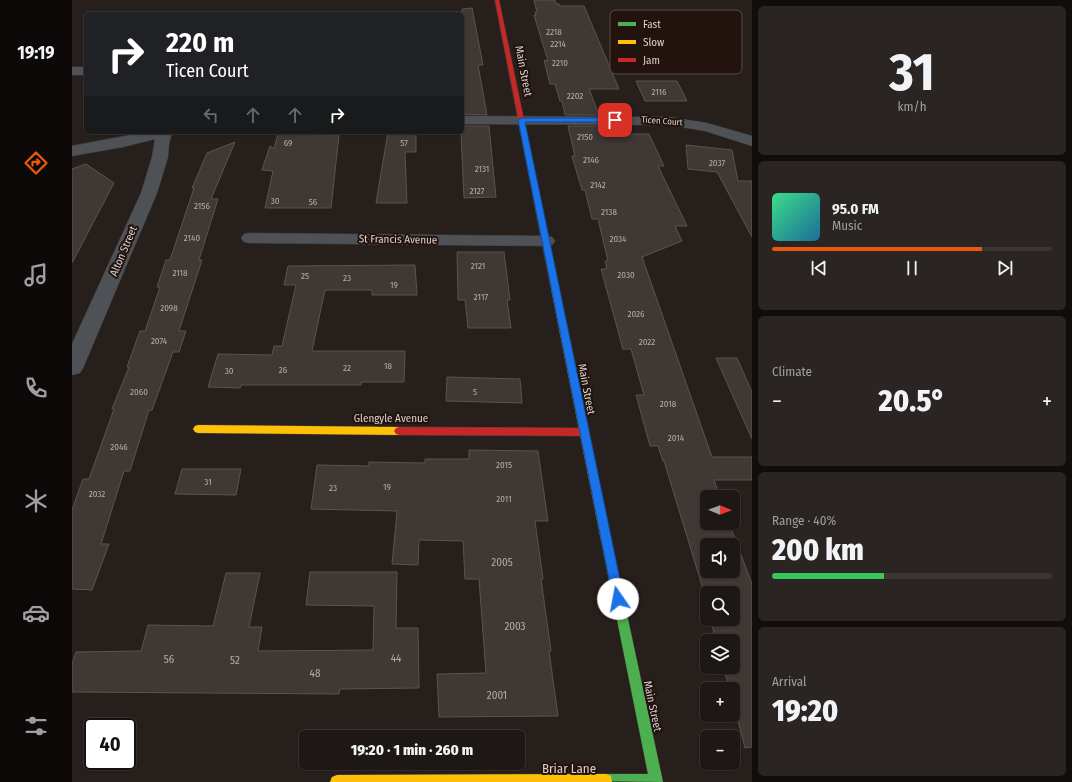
<!DOCTYPE html>
<meta charset="utf-8">
<style>
:root{--surface:#1d1715;--page:#2a2422;--text:#f1f3f6;--muted:#a09fa0;--line:#3b3634;--accent:#ea580c}
body{margin:0;font-family:"Fira Sans Condensed",sans-serif;background:var(--page);color:var(--text);height:100vh;display:flex;flex-direction:column;font-size:15px;white-space:nowrap}
*{box-sizing:border-box;margin:0}
p{font-size:13px;color:var(--muted)}
.icon{flex:none;width:22px;height:22px;fill:none;stroke:currentColor;stroke-width:2;stroke-linecap:round;stroke-linejoin:round}
.map{position:relative;flex:1;overflow:hidden}
.panel{display:flex;flex-direction:column;gap:6px;padding:6px;background:#100d0c;width:320px}
.panel>*{flex:none}
.banner{position:absolute;left:12px;top:12px;width:380px;height:122px;border-radius:6px;box-shadow:0 1px 3px #0004,0 0 0 1px var(--line);background:#202124;color:#fff;overflow:hidden}
.needle{width:26px;rotate:91deg}
.tools{position:absolute;left:628px;top:490px;display:grid;gap:8px}
.tools a{display:grid;place-items:center;width:40px;height:40px;border-radius:6px;background:var(--surface);box-shadow:0 1px 3px #0004,0 0 0 1px var(--line);font-size:20px}
.speed{position:absolute;left:12px;top:718px;display:flex;gap:8px;font-size:20px;font-weight:700;text-align:center}
.speed>*{display:grid;place-content:center;width:52px;height:52px;border-radius:50%;background:var(--surface);box-shadow:0 1px 3px #0004,0 0 0 1px var(--line);line-height:1}
.speed .limit{border:2px solid #111;border-radius:6px;background:#fff;color:#111}
.pin{position:absolute;display:grid;place-items:center;width:34px;height:34px;color:#fff;margin:-17px;border-radius:8px;box-shadow:0 2px 6px #0006}
.me{position:absolute;width:44px;margin:-22px;rotate:348deg;stroke-linejoin:round;filter:drop-shadow(0 0 3px #0008)}
.turn{display:flex;align-items:center;gap:14px;height:84px;padding:0 16px;font-size:18px}
.turn .icon{width:52px;height:52px;stroke-width:2.5}
.turn b{display:block;font-size:28px;line-height:34px}
.lanes{display:flex;align-items:center;height:38px;padding:0 16px;background:#0003;justify-content:center;gap:20px;direction:ltr}
.lanes .off{opacity:.35}
.big{font-size:30px;font-weight:800;line-height:1.1}
.panel .tile{flex:1;display:flex;flex-direction:column;justify-content:center;gap:6px;min-width:0;padding:0 14px;border-radius:6px;background:var(--page)}
.panel .dial{align-items:center;gap:0}
.dial b{font-size:52px;line-height:1}
.song{display:flex;align-items:center;gap:12px}
.cover{width:48px;height:48px;border-radius:6px;background:linear-gradient(135deg,hsl(150 70% 55%),hsl(200 70% 35%))}
.played{height:4px;border-radius:2px;background:linear-gradient(90deg,var(--accent) 75%,var(--line) 75%)}
.keys{display:flex;justify-content:space-around;direction:ltr}
.heat{display:flex;justify-content:space-between;align-items:center;font-size:22px;direction:ltr}
.charge{height:6px;border-radius:3px;background:linear-gradient(90deg,#34c759 40%,var(--line) 0)}
.trip{position:absolute;left:227px;top:730px;width:226px;height:40px;border-radius:6px;background:var(--surface);box-shadow:0 1px 3px #0004,0 0 0 1px var(--line);font-weight:800;line-height:40px;text-align:center}
main{display:flex;flex:1;min-height:0}
.tabs{display:flex;flex-direction:column;width:72px;justify-content:space-around;align-items:center;background:#0c0908;color:var(--muted)}
.tabs .icon{width:28px;height:28px}
.tabs .selected{color:var(--accent)}
.tabs b{font-size:18px;color:var(--text)}
.map>svg:first-child{display:block}
</style>
<main>
<nav class="tabs">
<b>19:19</b>
<svg class="icon selected" aria-label="directions" viewBox="0 0 24 24"><path d="M12 3l9 9-9 9-9-9zM9 14v-3h6M13 9l2 2-2 2"/></svg>
<svg class="icon" aria-label="music" viewBox="0 0 24 24"><path d="M9 18V5l10-2v13"/><circle cx="6" cy="18" r="3"/><circle cx="16" cy="16" r="3"/></svg>
<svg class="icon" aria-label="phone" viewBox="0 0 24 24"><path d="M5 4h4l2 5-3 2q2 4 5 5l2-3 5 2v4C11 20 4 13 5 4z"/></svg>
<svg class="icon" aria-label="climate" viewBox="0 0 24 24"><path d="M12 3v18M4 7l16 10M4 17L20 7"/></svg>
<svg class="icon" aria-label="car" viewBox="0 0 24 24"><path d="M5 17H2v-5l4-1 3-4h7l3 4 3 1v5h-3M9 17h6M6 11h13"/><circle cx="7" cy="17" r="2"/><circle cx="17" cy="17" r="2"/></svg>
<svg class="icon" aria-label="filters" viewBox="0 0 24 24"><path d="M4 7h16M4 17h16"/><circle cx="9" cy="7" r="2"/><circle cx="15" cy="17" r="2"/></svg>
</nav>
<div class="map">
<svg width="680" height="782" viewBox="0 0 680 782">
<rect width="100%" height="100%" fill="#271f1c"/>
<g fill="#3f3835" stroke="#5b5350" fill-rule="evenodd">
<polygon points="462,0 483,0 484,4 487,4 488,6 512,6 547,89 517,89 527,115 493,115 490,101 488,101 483,84 478,84 472,60 476,61 462,15 464,15 463,12 465,12"/>
<polygon points="400,8 411,65 406,65 415,115 390,114 390,9"/>
<polygon points="564,81 605,81 615,101 573,101"/>
<polygon points="390,126 417,126 424,197 392,198 389,132 390,132"/>
<path d="M496,126H531L534,134H577L592,166H586L615,226H603L610,241L570,257L640,457H680V480H642L648,497H635V523H657L680,584V747L673,748L661,701V689H658L651,667H661V641H644L639,621H641L640,619H661V593H635V602L592,461H591L586,446H578L564,395H572L559,349H551L529,269H535L533,261H536L526,219H520L513,190H510L500,156H503ZM635,545H661V571H635Z"/>
<polygon points="316,132 344,134 344,152 333,152 335,203 304,203"/>
<polygon points="206,134 267,135 259,208 193,208 201,171 190,170 198,146 202,149"/>
<polygon points="163,142 139,199 146,199 127,260 130,260 107,331 114,331 107,352 101,352 80,410 77,410 58,471 52,471 29,544 37,544 20,590 0,589 0,510 11,479 17,479 42,409 40,409 57,367 55,367 68,331 73,331 88,287 85,287 94,260 98,260 122,188 120,188 135,153"/>
<polygon points="614,145 660,150 666,181 680,181 680,237 645,172 616,169"/>
<polygon points="14,164 42,183 0,263 0,169"/>
<polygon points="385,252 432,252 438,300 435,300 439,328 396,328 393,300 386,300"/>
<polygon points="343,265 345,295 300,295 300,290 253,290 240,351 333,351 332,382 289,382 289,385 169,385 168,388 136,387 146,354 200,355 202,346 210,346 224,285 212,285 216,266"/>
<polygon points="644,358 665,358 680,392 680,439"/>
<polygon points="375,377 448,379 450,403 374,401"/>
<polygon points="397,450 466,451 476,521 463,521 471,579 469,579 479,651 477,651 486,716 367,717 365,674 414,673 407,579 393,579 391,541 347,540 346,565 320,564 325,511 239,509 245,465 297,466 297,462 353,463 353,459 397,459"/>
<polygon points="110,469 169,469 164,495 103,494"/>
<polygon points="238,572 325,572 324,628 346,628 347,688 268,689 267,694 0,692 0,664 4,652 69,651 76,625 141,626 154,573 188,573 177,627 190,627 186,651 301,650 302,606 234,605"/>
</g>
<g fill="none" stroke-linecap="round" stroke-linejoin="round">
<defs>
<g id="street">
<rect x="0" y="67" width="14" height="8"/>
<polygon points="390,116 597,117 635,123 680,136 680,146 633,131 597,125 390,124"/>
<polygon points="74,132 100,132 97,144 96,157 85,193 11,368 8,373 0,375 0,344 69,193 80,157 83,139 51,147 0,156 0,146"/>
<polygon points="178,233 474,236 480,237 483,241 480,245 474,246 178,243 172,242 169,238 172,234"/>
</g>
<polygon id="fast" points="534,535 538,537 539,540 591,782 527,781 529,776 534,774 576,774 529,540 530,537"/>
<g id="slow">
<polygon points="480,286 483,286 487,288 539,540 538,543 534,545 530,543 529,540 479,288"/>
<polygon points="126,425 327,427 330,428 332,431 330,434 327,435 126,433 123,432 121,429 123,426"/>
<polygon points="534,774 539,776 540,782 258,782 260,777 265,775"/>
</g>
<g id="jam">
<polygon points="423,0 427,0 487,288 483,290 479,288"/>
<polygon points="327,427 512,428 515,429 517,432 515,435 512,436 327,435 324,434 322,431 324,428"/>
</g>
</defs>
<use href="#street" stroke="#433c39" stroke-width="1"/>
<use href="#fast" stroke="#433c39" stroke-width="1"/>
<use href="#slow" stroke="#433c39" stroke-width="1"/>
<use href="#jam" stroke="#433c39" stroke-width="1"/>
<use href="#street" fill="#4e5155" fill-rule="evenodd"/>
<use href="#fast" fill="#4caf50" fill-rule="evenodd"/>
<use href="#slow" fill="#ffc107" fill-rule="evenodd"/>
<use href="#jam" fill="#c62828" fill-rule="evenodd"/>
</g>
<polygon fill="#1a73e8" stroke="#114b97" points="450,118 543,118 546,120 543,122 453,122 552,599 550,602 546,604 542,602 541,599 446,120"/>
<g text-anchor="middle" stroke-width="4" stroke-linejoin="round" paint-order="stroke">
<g font-size="9" fill="#b5aba7">
<text x="482" y="35">2218</text>
<text x="486" y="47">2214</text>
<text x="488" y="66">2210</text>
<text x="587" y="95">2116</text>
<text x="503" y="99">2202</text>
<text x="513" y="140">2150</text>
<text x="216" y="146">69</text>
<text x="332" y="146">57</text>
<text x="519" y="163">2146</text>
<text x="645" y="166">2037</text>
<text x="410" y="172">2131</text>
<text x="526" y="188">2142</text>
<text x="405" y="194">2127</text>
<text x="203" y="204">30</text>
<text x="241" y="205">56</text>
<text x="130" y="209">2156</text>
<text x="537" y="215">2138</text>
<text x="120" y="241">2140</text>
<text x="546" y="242">2034</text>
<text x="406" y="269">2121</text>
<text x="108" y="276">2118</text>
<text x="554" y="278">2030</text>
<text x="233" y="279">25</text>
<text x="275" y="281">23</text>
<text x="322" y="288">19</text>
<text x="409" y="300">2117</text>
<text x="97" y="311">2098</text>
<text x="564" y="317">2026</text>
<text x="87" y="344">2074</text>
<text x="575" y="345">2022</text>
<text x="316" y="369">18</text>
<text x="275" y="371">22</text>
<text x="211" y="373">26</text>
<text x="157" y="374">30</text>
<text x="67" y="395">2060</text>
<text x="403" y="395">5</text>
<text x="596" y="407">2018</text>
<text x="604" y="441">2014</text>
<text x="47" y="450">2046</text>
<text x="432" y="468">2015</text>
<text x="136" y="485">31</text>
<text x="315" y="490">19</text>
<text x="261" y="491">23</text>
<text x="25" y="497">2032</text>
<text x="432" y="502">2011</text>
</g>
<g font-size="9" fill="#dcd1cd" stroke="#22130e">
<text transform="translate(590 121) rotate(4)" y="3">Ticen Court</text>
</g>
<g font-size="11" fill="#dcd1cd" stroke="#22130e">
<text transform="translate(452 71) rotate(79)" y="4">Main Street</text>
<text transform="translate(326 239) rotate(1)" y="4">St Francis Avenue</text>
<text transform="translate(51 251) rotate(-67)" y="4">Alton Street</text>
<text transform="translate(515 389) rotate(79)" y="4">Main Street</text>
<text x="319" y="422">Glengyle Avenue</text>
<text transform="translate(581 706) rotate(78)" y="4">Main Street</text>
</g>
<g font-size="11" fill="#b5aba7">
<text x="430" y="566">2005</text>
<text x="443" y="630">2003</text>
<text x="324" y="662">44</text>
<text x="97" y="663">56</text>
<text x="163" y="664">52</text>
<text x="243" y="677">48</text>
<text x="425" y="699">2001</text>
</g>
<g font-size="13" fill="#dcd1cd" stroke="#22130e">
<text x="497" y="773">Briar Lane</text>
</g>
</g>
<rect x="538" y="10" width="132" height="64" rx="6" fill="#22130e" stroke="#5a4c47" stroke-width="1"/>
<rect x="546" y="22" width="18" height="4" fill="#4caf50"/>
<rect x="546" y="40" width="18" height="4" fill="#ffc107"/>
<rect x="546" y="58" width="18" height="4" fill="#c62828"/>
<g font-size="11" fill="#dcd1cd">
<text x="571" y="28">Fast</text>
<text x="571" y="46">Slow</text>
<text x="571" y="64">Jam</text>
</g>
</svg>
<div class="tools">
<a><svg class="needle" viewBox="-14 -14 28 28"><path d="M0-13l5 13h-10z" fill="#e53935"/><path d="M0 13l5-13h-10z" fill="#a09fa0"/></svg></a>
<a><svg class="icon" aria-label="sound" viewBox="0 0 24 24"><path d="M4 9h4l5-4v14l-5-4H4zM17 9q2 3 0 6"/></svg></a>
<a><svg class="icon" aria-label="search" viewBox="0 0 24 24"><circle cx="10" cy="10" r="6"/><path d="M15 15l6 6"/></svg></a>
<a><svg class="icon" aria-label="layers" viewBox="0 0 24 24"><path d="M12 4l9 5-9 5-9-5zM3 14l9 5 9-5"/></svg></a>
<a>+</a>
<a>−</a>
</div>
<div class="speed"><div class="limit">40</div></div>
<div class="pin" style="left:543px;top:120px;background:#d93025"><svg class="icon" aria-label="arrive" viewBox="0 0 24 24"><path d="M6 21V4h12l-3 4 3 4H6"/></svg></div>
<svg class="me" style="left:546px;top:599px" viewBox="-20 -20 40 40"><circle r="19" fill="#fff"/><path d="M0-13L10 11 0 6-10 11z" fill="#1a73e8"/></svg>
<div class="trip">19:20 · 1 min · 260 m</div>
<div class="banner">
<div class="turn"><svg class="icon" aria-label="right" viewBox="0 0 24 24"><path d="M7 20v-9h11M14 6l5 5-5 5"/></svg><div><b>220 m</b>Ticen Court</div></div>
<div class="lanes"><svg class="icon off" aria-label="left" viewBox="0 0 24 24"><path d="M17 20v-9H6M10 6l-5 5 5 5"/></svg><svg class="icon off" aria-label="ahead" viewBox="0 0 24 24"><path d="M12 20V5M6 11l6-6 6 6"/></svg><svg class="icon off" aria-label="ahead" viewBox="0 0 24 24"><path d="M12 20V5M6 11l6-6 6 6"/></svg><svg class="icon" aria-label="right" viewBox="0 0 24 24"><path d="M7 20v-9h11M14 6l5 5-5 5"/></svg></div>
</div>
</div>
<section class="panel">
<div class="tile dial"><b>31</b><p>km/h</p></div>
<div class="tile">
<div class="song"><i class="cover"></i><div><b>95.0 FM</b><p>Music</p></div></div>
<div class="played"></div>
<div class="keys"><svg class="icon" aria-label="previous" viewBox="0 0 24 24"><path d="M18 5L8 12l10 7zM5 5v14"/></svg><svg class="icon" aria-label="pause" viewBox="0 0 24 24"><path d="M8 5v14M16 5v14"/></svg><svg class="icon" aria-label="next" viewBox="0 0 24 24"><path d="M6 5l10 7-10 7zM19 5v14"/></svg></div>
</div>
<div class="tile"><p>Climate</p>
<div class="heat"><a>−</a><b class="big">20.5°</b><a>+</a></div>
</div>
<div class="tile"><p>Range · 40%</p><b class="big">200 km</b><div class="charge"></div></div>
<div class="tile"><p>Arrival</p><b class="big">19:20</b></div>
</section>
</main>
